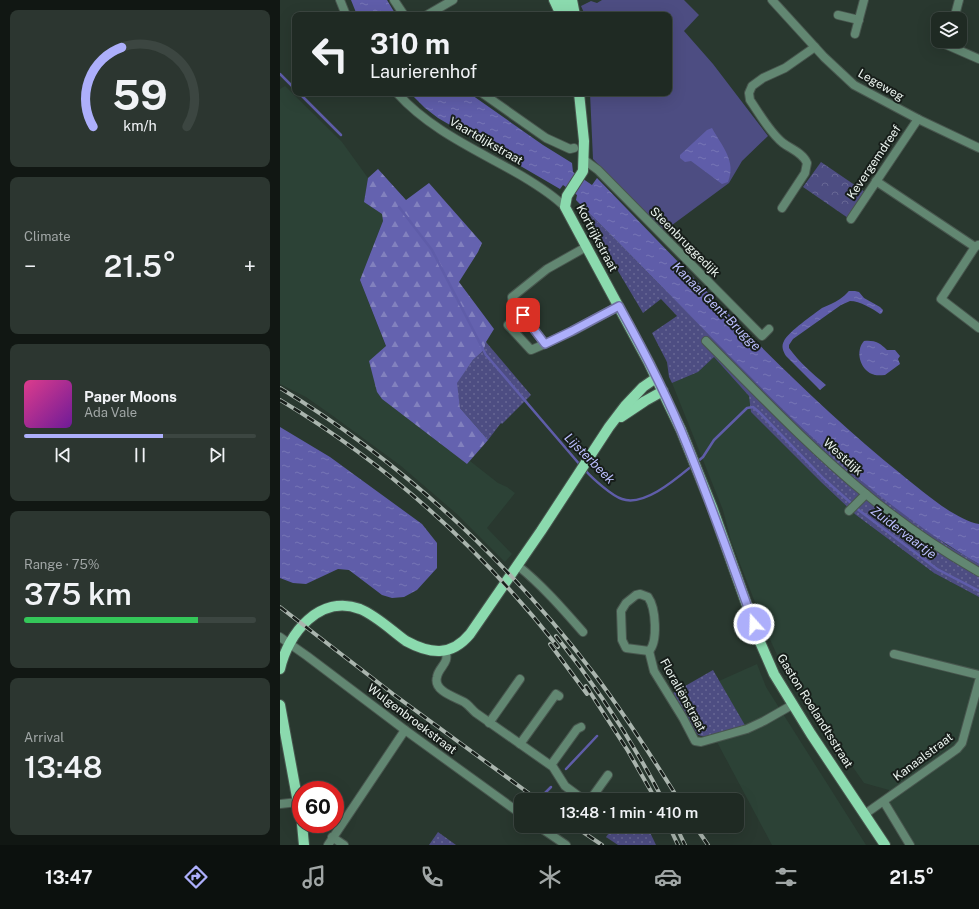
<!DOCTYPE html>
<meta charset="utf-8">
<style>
:root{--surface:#1f2a23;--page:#2c3630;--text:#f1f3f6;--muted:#a1a7a6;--line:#3c4641;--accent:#adaffb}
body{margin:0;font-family:"Public Sans",sans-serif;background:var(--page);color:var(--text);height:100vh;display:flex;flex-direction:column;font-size:15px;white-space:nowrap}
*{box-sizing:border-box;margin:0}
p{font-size:13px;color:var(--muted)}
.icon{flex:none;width:22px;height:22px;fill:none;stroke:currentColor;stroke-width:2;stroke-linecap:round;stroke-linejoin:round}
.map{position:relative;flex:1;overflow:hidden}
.side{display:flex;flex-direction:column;gap:10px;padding:10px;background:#111713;width:280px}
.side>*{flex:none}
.hud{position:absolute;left:12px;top:12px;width:380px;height:84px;border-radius:8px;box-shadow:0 4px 16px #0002,0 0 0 1px var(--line);background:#1f2a23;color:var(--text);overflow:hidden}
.tools{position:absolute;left:651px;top:12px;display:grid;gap:8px}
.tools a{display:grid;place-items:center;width:36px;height:36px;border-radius:8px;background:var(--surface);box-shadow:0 4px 16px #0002,0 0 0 1px var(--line);font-size:20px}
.speed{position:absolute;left:12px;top:781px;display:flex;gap:8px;font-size:20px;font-weight:700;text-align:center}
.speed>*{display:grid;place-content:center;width:52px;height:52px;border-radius:50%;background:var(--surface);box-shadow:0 4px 16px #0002,0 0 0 1px var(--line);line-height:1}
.speed .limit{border:6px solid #d22;background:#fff;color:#111}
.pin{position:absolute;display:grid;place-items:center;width:34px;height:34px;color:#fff;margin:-17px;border-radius:8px;box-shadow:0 2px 6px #0006}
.me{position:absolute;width:44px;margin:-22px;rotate:340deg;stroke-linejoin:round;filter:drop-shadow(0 0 3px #0008)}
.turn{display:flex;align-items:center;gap:14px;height:84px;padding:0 12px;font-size:18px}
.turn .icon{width:52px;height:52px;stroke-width:2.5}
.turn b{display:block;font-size:28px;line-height:34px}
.big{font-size:30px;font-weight:600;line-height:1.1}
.side .card{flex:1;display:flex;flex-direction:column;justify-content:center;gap:6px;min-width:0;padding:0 14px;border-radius:8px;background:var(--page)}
.side .dial{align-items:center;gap:0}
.dial svg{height:104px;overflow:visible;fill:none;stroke:var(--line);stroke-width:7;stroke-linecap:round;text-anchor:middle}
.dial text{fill:var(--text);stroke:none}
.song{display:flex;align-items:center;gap:12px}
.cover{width:48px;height:48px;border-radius:6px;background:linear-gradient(135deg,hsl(330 70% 55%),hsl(280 70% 35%))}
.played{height:4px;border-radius:2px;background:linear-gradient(90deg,var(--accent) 60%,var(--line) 60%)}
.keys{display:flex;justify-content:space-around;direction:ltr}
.heat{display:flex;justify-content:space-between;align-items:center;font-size:22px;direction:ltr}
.charge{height:6px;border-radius:3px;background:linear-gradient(90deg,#34c759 75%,var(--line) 0)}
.trip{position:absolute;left:234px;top:793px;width:230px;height:40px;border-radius:8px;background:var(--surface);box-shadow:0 4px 16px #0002,0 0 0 1px var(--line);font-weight:600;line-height:40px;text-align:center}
.tabs{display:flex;height:64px;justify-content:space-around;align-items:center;background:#0c110e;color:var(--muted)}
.tabs .icon{width:28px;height:28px}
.tabs .active{color:var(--accent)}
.tabs b{font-size:18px;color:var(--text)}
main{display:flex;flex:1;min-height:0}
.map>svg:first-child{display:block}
</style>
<main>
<section class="side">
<div class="card dial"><svg viewBox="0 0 100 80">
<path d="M14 69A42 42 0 1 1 86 69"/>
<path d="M14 69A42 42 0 0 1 36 8" stroke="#adaffb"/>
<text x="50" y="56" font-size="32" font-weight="700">59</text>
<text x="50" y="72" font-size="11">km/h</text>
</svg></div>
<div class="card"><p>Climate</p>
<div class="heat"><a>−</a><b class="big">21.5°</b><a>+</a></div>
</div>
<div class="card">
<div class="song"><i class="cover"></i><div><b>Paper Moons</b><p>Ada Vale</p></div></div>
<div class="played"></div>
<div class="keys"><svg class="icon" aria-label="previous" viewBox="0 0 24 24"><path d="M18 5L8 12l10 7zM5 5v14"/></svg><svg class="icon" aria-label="pause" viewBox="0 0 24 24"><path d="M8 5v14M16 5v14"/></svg><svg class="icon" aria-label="next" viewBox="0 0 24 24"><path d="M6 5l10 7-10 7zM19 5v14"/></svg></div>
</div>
<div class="card"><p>Range · 75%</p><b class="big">375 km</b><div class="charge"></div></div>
<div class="card"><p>Arrival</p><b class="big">13:48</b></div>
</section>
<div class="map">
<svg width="699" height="845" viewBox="0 0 699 845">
<defs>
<pattern id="grass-dots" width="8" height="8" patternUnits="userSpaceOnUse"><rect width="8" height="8" fill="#4d4d82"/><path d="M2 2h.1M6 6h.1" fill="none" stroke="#676794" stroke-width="1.8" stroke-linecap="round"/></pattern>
<pattern id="forest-firs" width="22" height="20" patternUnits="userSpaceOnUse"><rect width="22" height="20" fill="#6462af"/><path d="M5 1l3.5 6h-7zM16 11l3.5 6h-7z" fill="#8281be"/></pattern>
<pattern id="park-crowns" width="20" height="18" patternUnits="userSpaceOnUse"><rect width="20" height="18" fill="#4d4d82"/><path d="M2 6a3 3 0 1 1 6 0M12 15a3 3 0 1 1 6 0" fill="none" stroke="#676794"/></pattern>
<pattern id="water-ripples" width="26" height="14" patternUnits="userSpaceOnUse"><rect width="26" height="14" fill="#5f5da9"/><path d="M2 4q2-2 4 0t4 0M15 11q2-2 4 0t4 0" fill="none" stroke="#7675b5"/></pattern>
</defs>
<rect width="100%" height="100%" fill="#29382f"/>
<g fill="#2c4236">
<polygon points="5,86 62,142 88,178 84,202 102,214 103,221 80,280 106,347 97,392 102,399 187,464 190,461 218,483 227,487 235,493 207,528 232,554 225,562 178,515 121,466 53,416 26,397 0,384 0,89"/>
<polygon points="434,357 470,396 471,412 541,482 576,515 654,573 699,597 699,845 634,845 613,808 608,802 609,790 584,783 515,684 499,659 487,633 451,541 443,510 392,383 418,372"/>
<polygon points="477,664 486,687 586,845 492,845 437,742 468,731 439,681"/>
</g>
<g fill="url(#grass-dots)">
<polygon points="310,214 472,378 536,439 588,486 667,545 699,564 699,597 654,573 576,515 541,482 471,412 469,396 434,357 418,372 392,383 389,377 387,362 372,333 397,316 381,299 363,313 313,229 304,218"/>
<polygon points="206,342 251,395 222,424 221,423 208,440 180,408 176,383 193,360 204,350"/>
<path d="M433,670L466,727C456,730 425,741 417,734L393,693Z"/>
<polygon points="334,826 367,826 376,845 338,845 326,837"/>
<polygon points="158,832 176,845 149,845"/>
</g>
<polygon fill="url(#forest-firs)" points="98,169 126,200 149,183 202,243 198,252 179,282 214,329 206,342 204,350 193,360 177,383 180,408 208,440 187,464 102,399 97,392 89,361 106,346 80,280 103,221 102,214 84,202 88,178"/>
<polygon fill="url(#park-crowns)" points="541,162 585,192 568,218 523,187"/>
<polygon fill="#4d4d82" points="322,0 404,0 419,15 404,31 433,64 488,136 462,161 449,183 384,231 313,159 310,93 389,93 389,15 305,15 301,6 311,1 317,3"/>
<g fill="url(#water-ripples)">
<polygon points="71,0 107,0 116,15 77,15"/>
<path d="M130,93H189L263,145L292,163L293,172L312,185L317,178C416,279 511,385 621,474C641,490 675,520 699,524V564C598,506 513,421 432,338C387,292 342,246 296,200L297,195L283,185L280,189L158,118L145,108Z"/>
<path d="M432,128C441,145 457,161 448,182L442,184L411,161L405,162L400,158V155L427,130Z"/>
<path d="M569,291H575L579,292L584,298L600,307L603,310L602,313L600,314C593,309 580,301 570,301C567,302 564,304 561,305L513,339L509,345V348C519,362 532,373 546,385L540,390L506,356C503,351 501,346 504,341C508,332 534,314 542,308C548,305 554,303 560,299C563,297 566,294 569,291Z"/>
<path d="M584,341C595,340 600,343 607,350H615L620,356L618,359L620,364L605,375C601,375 596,376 592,374C580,369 575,351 584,341Z"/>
<polygon points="0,427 50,457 142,524 157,543 157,568 137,590 124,597 112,598 102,595 69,570 58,569 26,584 13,583 0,578"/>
</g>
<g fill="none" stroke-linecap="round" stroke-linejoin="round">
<g stroke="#5f5da9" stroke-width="2.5">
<polyline points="0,74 15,89"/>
<polyline points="19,93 61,135"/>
<polyline points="119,207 152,250 206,355 301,466"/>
<polyline points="417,462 423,457 434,440 467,408 473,407 479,412 544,479 580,511 657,569 699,591"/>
<path d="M305,470C312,478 332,496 342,499C364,507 396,479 413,465"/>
<polyline points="286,769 317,736"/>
<polyline points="264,794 271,787"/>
</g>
<defs>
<g id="minor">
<polyline points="60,0 66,15"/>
<polyline points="114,0 124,15"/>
<polyline points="492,0 544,57 574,85 638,119 699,148"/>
<polyline points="147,15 173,0"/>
<polyline points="558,15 579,20"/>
<polyline points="674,19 679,0"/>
<polyline points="575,34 584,0"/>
<polyline points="668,41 667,45 699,59"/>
<path d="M117,93C151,131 199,151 242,176C257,185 273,195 285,207"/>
<polyline points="202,93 266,138 290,149 294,148"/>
<polyline points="303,159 318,170 482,336 489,329"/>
<polyline points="596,181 695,247"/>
<path d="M502,208L525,173L527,163C523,153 511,149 503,143C490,133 479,113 470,100L469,93L472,86L483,78L505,68L535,47"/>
<polyline points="571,219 638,119"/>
<polyline points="698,245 695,247 661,299 699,328"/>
<polyline points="240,317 233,304 232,297 267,269 306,247"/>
<path d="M426,341C478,393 529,447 586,494C622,524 659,549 699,572"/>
<polyline points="265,344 251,350 228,325 243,315 265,344 293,331 339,306"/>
<polyline points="569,511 586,494"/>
<path d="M237,565C262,585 282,608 303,632"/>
<path d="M360,594L368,597C376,608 378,642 369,651L346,648L342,640L341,611L346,603L356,595Z"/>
<polyline points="0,637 27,656 125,730 241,814"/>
<path d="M166,651C166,654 167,657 166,660C164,666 158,670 157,677C153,691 175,697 184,702C189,705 192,710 196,713L273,767L285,786L304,800"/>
<polyline points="369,651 374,671 403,718 415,741 421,742 467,729 484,721 512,705"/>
<polyline points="614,654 699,675"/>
<polyline points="209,723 240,679"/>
<polyline points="240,744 276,694 279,696"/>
<polyline points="271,765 297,729 301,727"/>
<polyline points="310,800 328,775"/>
<polyline points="604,802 630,845"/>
<polyline points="0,804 18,802"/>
<polyline points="585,814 677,749 682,743 699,681"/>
<polyline points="258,826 286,845"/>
<polyline points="52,837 64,845"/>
<polyline points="48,845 125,730"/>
</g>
<g id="major">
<polyline points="274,0 281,15"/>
<polyline points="284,0 288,15"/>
<polyline points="292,0 295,15"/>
<polyline points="299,93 304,141 303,171 287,196 285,207 369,363 401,430 432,507 480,642 494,674 531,734 605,845"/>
<polyline points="341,417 365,401 383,391"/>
<path d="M0,669C8,633 40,594 80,609C97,616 112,631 126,641C150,654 171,657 190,634L261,531L329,427L345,406L363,387L376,378"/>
<polyline points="0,705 21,819"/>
<polyline points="22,824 24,845"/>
</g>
</defs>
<use href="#minor" stroke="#48564e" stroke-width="10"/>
<use href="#major" stroke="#48564e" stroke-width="12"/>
<use href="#minor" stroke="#628772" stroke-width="8"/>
<use href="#major" stroke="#8bdaae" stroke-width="10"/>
<defs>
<g id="rail">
<path d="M0,388C122,462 228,561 315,675C345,715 372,757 399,800"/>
<path d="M0,400C107,464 201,549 278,647"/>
<polyline points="0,607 113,694 258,800"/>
<path d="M276,636C317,687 353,742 383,800"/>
<polyline points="270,644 307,694"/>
<polyline points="306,686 348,751 376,800"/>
<polyline points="294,826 322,845"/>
<polyline points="389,826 398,845"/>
<polyline points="396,826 405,845"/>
<polyline points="415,826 428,845"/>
</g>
</defs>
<use href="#rail" stroke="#aab5ae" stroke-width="4"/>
<use href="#rail" stroke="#171e1a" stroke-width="2.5" stroke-dasharray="8" stroke-linecap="butt"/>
</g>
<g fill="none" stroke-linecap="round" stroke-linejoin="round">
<defs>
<path id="route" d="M243,315L265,344L292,331L339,306C364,351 388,397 407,445C431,504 452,564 474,624"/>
</defs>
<use href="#route" stroke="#7072a3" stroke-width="10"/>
<use href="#route" stroke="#adaffb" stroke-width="7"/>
</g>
<g text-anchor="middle" stroke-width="4" stroke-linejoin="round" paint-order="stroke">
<g font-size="12" fill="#ebf4ef" stroke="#171e1a">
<text transform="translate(601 85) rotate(30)" y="4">Legeweg</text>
<text transform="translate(206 141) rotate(30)" y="4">Vaartdijkstraat</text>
<text transform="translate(594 162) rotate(-56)" y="4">Kevergemdreef</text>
<text transform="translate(317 238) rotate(62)" y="4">Kortrijkstraat</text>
<text transform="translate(405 242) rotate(45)" y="4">Steenbruggedijk</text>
<text transform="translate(563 457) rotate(42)" y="4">Westdijk</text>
<text transform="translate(403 695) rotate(61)" y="4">Floraliënstraat</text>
<text transform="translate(535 711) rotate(58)" y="4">Gaston Roelandtsstraat</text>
<text transform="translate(132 719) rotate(37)" y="4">Wulgenbroekstraat</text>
<text transform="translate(643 757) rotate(-37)" y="4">Kanaalstraat</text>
</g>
<g font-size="13" font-style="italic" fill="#bbbefd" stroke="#171e1a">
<text transform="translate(437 306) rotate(45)" y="5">Kanaal Gent-Brugge</text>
<text transform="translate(310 458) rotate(45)" y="5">Lijsterbeek</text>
<text transform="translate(624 532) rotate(37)" y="5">Zuidervaartje</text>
</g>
</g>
</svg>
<div class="tools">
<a><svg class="icon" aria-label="layers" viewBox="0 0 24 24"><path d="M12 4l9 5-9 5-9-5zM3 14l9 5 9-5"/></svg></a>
</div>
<div class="speed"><div class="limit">60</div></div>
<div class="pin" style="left:243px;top:315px;background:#d93025"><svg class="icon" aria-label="arrive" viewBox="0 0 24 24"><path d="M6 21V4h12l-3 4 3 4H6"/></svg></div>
<svg class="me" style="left:474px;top:624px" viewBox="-20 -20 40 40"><circle r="17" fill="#adaffb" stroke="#fff" stroke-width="3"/><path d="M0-11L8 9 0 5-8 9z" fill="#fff"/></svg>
<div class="trip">13:48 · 1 min · 410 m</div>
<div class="hud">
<div class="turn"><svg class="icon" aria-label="left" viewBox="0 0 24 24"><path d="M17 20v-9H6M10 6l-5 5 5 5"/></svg><div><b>310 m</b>Laurierenhof</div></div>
</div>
</div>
</main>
<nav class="tabs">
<b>13:47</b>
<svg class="icon active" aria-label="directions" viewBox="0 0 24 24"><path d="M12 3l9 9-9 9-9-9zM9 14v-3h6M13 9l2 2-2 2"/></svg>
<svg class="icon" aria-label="music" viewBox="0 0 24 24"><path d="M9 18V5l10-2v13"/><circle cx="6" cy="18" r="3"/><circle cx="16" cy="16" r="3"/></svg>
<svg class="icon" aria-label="phone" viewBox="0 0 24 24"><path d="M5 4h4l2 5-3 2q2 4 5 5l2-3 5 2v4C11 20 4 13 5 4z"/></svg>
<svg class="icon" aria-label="climate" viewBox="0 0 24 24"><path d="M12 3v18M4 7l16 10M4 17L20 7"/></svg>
<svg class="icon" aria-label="car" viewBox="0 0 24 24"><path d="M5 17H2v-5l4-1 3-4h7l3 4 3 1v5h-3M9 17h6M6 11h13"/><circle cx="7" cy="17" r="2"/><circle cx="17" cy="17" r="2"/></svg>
<svg class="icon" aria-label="filters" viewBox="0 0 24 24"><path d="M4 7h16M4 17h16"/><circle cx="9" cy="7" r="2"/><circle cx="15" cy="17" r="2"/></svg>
<b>21.5°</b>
</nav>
